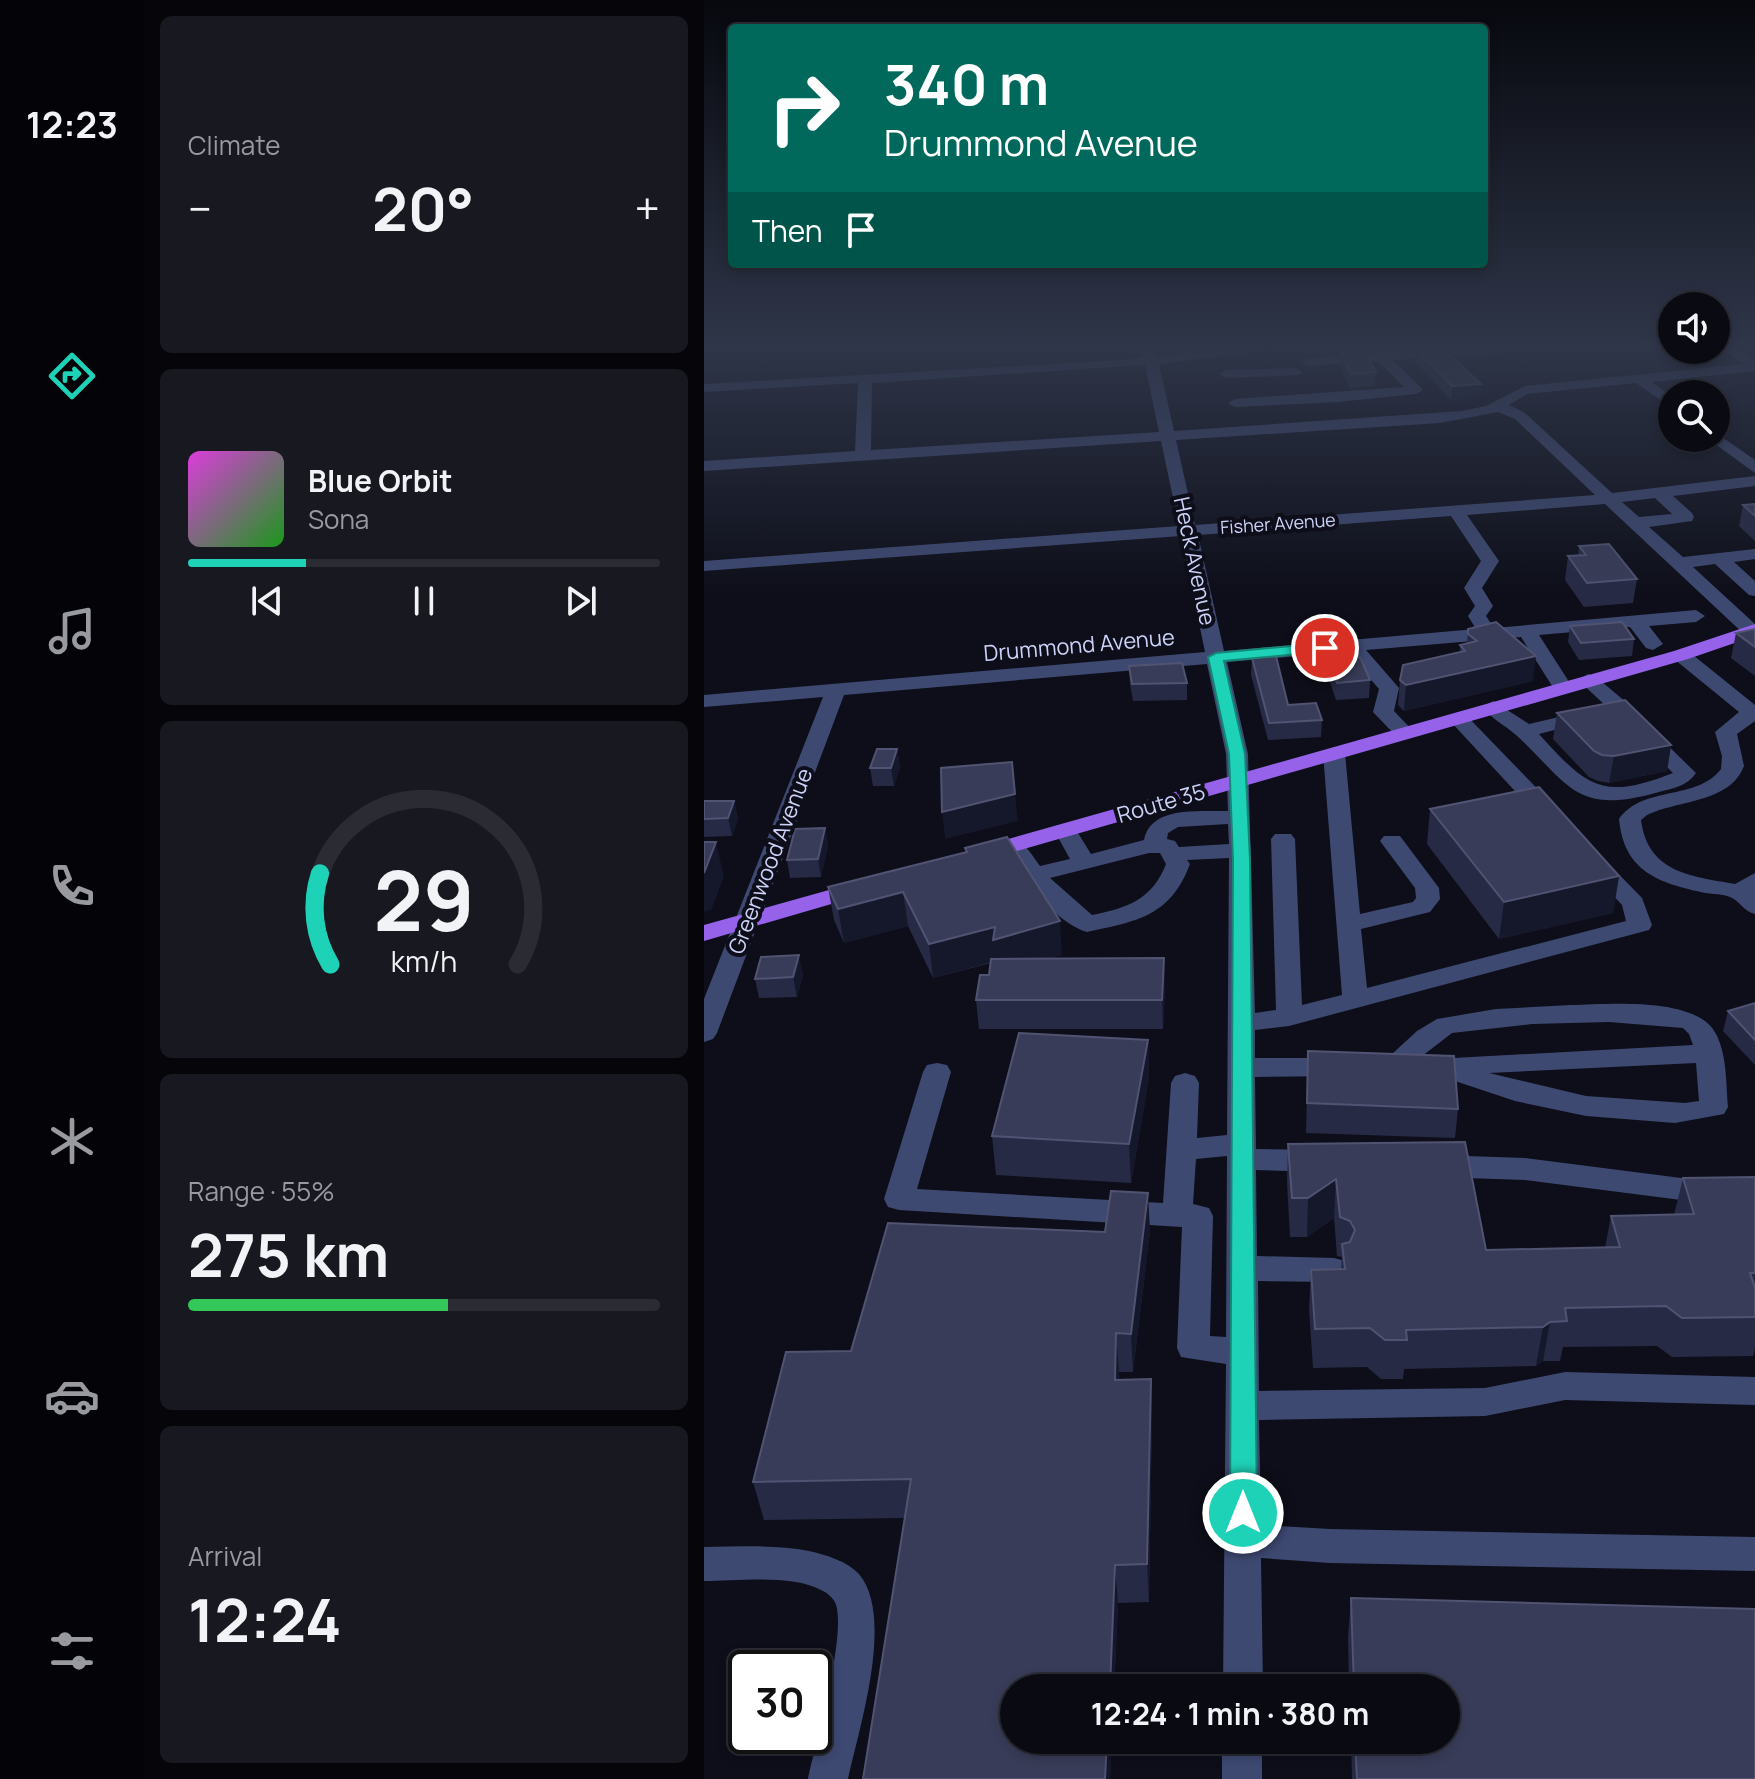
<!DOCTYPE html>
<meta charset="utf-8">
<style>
:root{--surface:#0a0a13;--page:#181821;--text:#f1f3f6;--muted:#999aa0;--line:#2a2b33;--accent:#1ed2b7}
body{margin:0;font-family:Manrope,sans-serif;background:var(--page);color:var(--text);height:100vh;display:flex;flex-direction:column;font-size:30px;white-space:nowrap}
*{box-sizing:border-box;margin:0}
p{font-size:26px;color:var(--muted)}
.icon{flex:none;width:44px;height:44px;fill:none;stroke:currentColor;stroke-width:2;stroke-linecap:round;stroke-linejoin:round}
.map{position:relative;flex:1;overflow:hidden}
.sheet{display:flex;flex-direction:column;gap:16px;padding:16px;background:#06060a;width:560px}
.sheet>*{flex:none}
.top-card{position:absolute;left:24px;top:24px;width:760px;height:244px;border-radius:8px;box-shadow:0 4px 12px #0003,0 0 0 2px var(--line);background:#00695c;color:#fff;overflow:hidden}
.tools{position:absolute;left:954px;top:292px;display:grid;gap:16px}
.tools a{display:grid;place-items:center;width:72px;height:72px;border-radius:50%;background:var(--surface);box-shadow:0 4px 12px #0003,0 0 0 2px var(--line);font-size:40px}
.speed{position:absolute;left:24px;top:1650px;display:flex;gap:16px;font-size:40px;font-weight:700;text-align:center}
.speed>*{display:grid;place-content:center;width:104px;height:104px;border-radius:50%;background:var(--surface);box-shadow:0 4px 12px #0003,0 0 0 2px var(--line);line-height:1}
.speed .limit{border:4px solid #111;border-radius:12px;background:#fff;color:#111}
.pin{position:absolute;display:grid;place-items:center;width:68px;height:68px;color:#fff;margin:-34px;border:4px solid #fff;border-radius:50%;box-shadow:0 2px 8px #0007}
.me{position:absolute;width:88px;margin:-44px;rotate:0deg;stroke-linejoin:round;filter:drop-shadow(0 0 6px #0008)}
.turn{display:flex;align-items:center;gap:28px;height:168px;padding:0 24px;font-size:36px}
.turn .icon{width:104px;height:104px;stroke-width:2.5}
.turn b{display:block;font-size:56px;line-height:68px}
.then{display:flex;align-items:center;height:76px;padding:0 24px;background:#0003;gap:16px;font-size:30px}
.big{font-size:60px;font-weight:700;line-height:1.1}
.sheet .card{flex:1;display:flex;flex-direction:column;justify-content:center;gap:12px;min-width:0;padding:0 28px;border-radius:12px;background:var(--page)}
.sheet .dial{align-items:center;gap:0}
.dial svg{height:208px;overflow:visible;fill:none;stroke:var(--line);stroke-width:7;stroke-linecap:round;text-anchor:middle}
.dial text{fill:var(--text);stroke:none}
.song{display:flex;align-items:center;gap:24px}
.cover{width:96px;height:96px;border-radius:12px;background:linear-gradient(135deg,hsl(300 70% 55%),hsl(120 70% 35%))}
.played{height:8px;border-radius:4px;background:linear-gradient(90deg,var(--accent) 25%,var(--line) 25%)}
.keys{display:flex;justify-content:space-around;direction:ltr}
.heat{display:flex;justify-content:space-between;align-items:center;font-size:44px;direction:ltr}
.charge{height:12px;border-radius:6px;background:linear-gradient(90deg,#34c759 55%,var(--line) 0)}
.trip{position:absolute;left:296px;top:1674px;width:460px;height:80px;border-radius:40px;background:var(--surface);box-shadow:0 4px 12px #0003,0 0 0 2px var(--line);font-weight:700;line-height:80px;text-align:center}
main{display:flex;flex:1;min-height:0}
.tabs{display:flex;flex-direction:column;width:144px;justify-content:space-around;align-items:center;background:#040408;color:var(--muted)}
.tabs .icon{width:56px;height:56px}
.tabs .active{color:var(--accent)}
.tabs b{font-size:36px;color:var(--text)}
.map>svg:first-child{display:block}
</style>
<main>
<nav class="tabs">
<b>12:23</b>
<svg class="icon active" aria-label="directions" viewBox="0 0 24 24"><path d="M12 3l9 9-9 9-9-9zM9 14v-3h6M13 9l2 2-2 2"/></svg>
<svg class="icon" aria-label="music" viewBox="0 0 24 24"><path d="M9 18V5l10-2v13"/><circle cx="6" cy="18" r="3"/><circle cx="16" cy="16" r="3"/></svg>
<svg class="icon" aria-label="phone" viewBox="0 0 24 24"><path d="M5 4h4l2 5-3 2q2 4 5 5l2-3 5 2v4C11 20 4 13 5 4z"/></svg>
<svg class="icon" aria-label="climate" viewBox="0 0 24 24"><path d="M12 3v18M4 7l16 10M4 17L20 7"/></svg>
<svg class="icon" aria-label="car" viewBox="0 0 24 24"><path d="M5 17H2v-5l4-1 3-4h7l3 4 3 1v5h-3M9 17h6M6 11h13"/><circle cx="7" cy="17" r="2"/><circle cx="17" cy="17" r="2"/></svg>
<svg class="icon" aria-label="filters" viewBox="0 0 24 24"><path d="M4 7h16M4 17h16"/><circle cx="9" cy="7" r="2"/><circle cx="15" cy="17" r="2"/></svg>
</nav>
<section class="sheet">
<div class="card"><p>Climate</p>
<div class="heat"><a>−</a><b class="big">20°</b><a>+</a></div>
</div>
<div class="card">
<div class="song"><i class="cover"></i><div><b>Blue Orbit</b><p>Sona</p></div></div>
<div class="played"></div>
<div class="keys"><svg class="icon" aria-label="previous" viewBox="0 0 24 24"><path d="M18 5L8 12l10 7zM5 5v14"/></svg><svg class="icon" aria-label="pause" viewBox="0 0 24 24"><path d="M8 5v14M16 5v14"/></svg><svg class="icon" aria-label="next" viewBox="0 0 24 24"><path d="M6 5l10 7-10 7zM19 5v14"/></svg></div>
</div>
<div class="card dial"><svg viewBox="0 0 100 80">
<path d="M14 69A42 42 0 1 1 86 69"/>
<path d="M14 69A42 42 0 0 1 10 34" stroke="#1ed2b7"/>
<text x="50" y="56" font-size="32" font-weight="700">29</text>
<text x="50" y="72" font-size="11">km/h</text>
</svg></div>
<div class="card"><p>Range · 55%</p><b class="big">275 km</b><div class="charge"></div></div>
<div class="card"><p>Arrival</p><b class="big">12:24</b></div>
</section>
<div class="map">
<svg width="1051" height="1779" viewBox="0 0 1051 1779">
<rect width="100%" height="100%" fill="#0d0e19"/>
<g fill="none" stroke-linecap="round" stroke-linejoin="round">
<g fill="#3e4972" fill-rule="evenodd">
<path d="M437,347H451L453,356L521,347H560L553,351L455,364L470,431L758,411L782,406L821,386L1039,364L1015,347H1031L1051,360V371L948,382L968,397V408L932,383L823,394L805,405L821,413L908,493L1051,476V486L969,496L988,513L990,517L988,521L945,527L979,557L1051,549V559L1030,562L1051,581V596L1045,595L1011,564L989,567L1051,624V636L1041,635L901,504L763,515L795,561L778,588L789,606L782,616L790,628L992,610L1001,616L992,622L945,626L959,644L949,650L942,648L926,627L835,635L869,688L866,692H852L817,637L662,650L695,688L690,711L711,733L700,739L693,737L669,712L675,689L643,652L523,662L544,754L551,1013L572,1010L567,839L571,834H587L591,839L598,1005L638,995L619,753L630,747L641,753L656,914L709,902L712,898L711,888L676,841L680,836H696L735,888L736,899L726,912L657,929L663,988L922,921L918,905L878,862L882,857H898L938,898L948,925L945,930L585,1026L551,1030V1058H636L646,1060L650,1067L646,1074L636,1076L551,1077L552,1149L616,1150L626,1153L631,1161L626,1169L616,1172L552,1170L553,1256L630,1258L641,1261L646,1270L641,1279L630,1282L554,1281L555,1391L781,1388L861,1372L1051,1377V1405L861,1400L781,1416L555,1420L557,1525L626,1529L1051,1537V1571L626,1563L557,1558L559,1688H519L522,1364L477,1357L473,1348L478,1227L195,1210L184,1207L180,1199L219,1072L223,1065L233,1063L243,1065L247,1072L213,1189L459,1203L467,1083L471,1076L481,1073L491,1076L495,1083L493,1138L523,1135L525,858L483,860L486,864C466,917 433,921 383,932C350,923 314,872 295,845L299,840C318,835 326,853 336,866L366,859L350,830L353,825H369L387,854L440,840C447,805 496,812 524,811L522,754L503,664L140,695L13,1033L9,1039L0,1042V999L119,697L0,707V695L501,652L477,536L0,571V561L475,526L457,441L0,471V461L151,451L154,383L0,392V384L419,360L439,357ZM441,365L455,432L167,450L168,383ZM794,412L811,419L891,495L491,525L472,440L736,423ZM951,498L968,514L935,517L918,502ZM747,516L777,561L760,588L771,606L764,616L772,629L520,651L494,535ZM524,824L525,844L475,847L471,841L463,839L464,833L474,827ZM445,853H456L462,864C448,900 423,908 388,915L346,878ZM523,1156L522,1337L506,1336L509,1216L505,1208L489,1204L492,1159Z"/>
<polygon points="752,347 813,347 806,351 689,360 719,390 712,394 634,402 531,407 524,403 531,399 700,387 674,361 604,366 597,362 604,358"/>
<polygon points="591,368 598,372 596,375 522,378 515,374 522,370"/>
<polygon points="1012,433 1051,460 1051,473 1007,441 1004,438 1012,438"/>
<path d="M977,649L984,651L1051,705V721L1033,734L1040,766C1026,803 974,800 943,815L937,820C944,873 987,876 1031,884L1051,873V914C1040,912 1036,901 1026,897C1019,894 1009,894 1001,893C955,883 920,872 915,819C939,785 993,801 1017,769L1018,756L1011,732L1035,712L970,659L967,655Z"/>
<path d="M884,674L891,676L923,703L926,707L923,711L835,734C883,787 898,801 969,773L931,735L942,729L949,731L992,773C983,786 970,788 955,792C871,816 866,785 812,735C801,725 787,719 779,707L789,701L825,724L902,706L874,680Z"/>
<polygon points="754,712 761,714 851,807 854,812 851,817 835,817 747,722 744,718"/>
<path d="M867,1005C905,1004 993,996 1012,1034C1023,1055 1022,1083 1024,1107L1020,1114L971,1123L882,1116L811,1101L736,1076L711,1074L707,1067L710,1063C699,1072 693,1077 679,1073L675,1066L713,1031L733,1019L792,1009ZM905,1022L979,1028L985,1034L989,1045L713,1060L748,1033L828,1024ZM992,1063L995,1101L981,1103L882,1096L785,1073Z"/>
<polygon points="733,1155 821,1158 985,1179 1051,1177 1051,1199 985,1201 821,1180 733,1177 723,1174 718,1166 723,1158"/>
<path d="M0,1547C35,1547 71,1544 105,1551C122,1555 143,1561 155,1574C191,1617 155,1728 144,1779H104C111,1745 144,1631 131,1602C128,1597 122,1592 117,1590C88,1574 33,1581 0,1581Z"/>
<rect x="518" y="1740" width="40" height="39"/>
</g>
<g fill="#9562e9" fill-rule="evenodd">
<polygon points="1051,624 1051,636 984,659 285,859 269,859 265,854 269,849 970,651"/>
<polygon points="157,881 165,883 169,888 165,893 0,941 0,925"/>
</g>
</g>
<g fill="#272a45">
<polygon points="711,348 777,384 776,397 747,400 710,361"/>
<polygon points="637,353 672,372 671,386 646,388 636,367"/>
<polygon points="1051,504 1051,541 1035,526 1039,505"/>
<polygon points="875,546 933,579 929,603 880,607 861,580 864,556 874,556"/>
<polygon points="866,626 930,639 928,656 875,660 864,642"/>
<polygon points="764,629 829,681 700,711 694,705 696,680 756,652 756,645 763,643"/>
<polygon points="1051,629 1051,676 1027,658 1032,633"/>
<polygon points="548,658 584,705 618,720 617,737 564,740 547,675"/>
<polygon points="624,659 666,680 665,698 632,700 624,676"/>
<polygon points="425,666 483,683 483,700 429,701 426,684"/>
<polygon points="853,713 967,745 963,771 905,783 894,781 885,777 849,739"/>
<polygon points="193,749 196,767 190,786 169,786 166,768"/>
<polygon points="0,801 30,801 34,819 28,836 0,837"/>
<polygon points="726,809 915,876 909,913 795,939 723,844"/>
<polygon points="121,828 124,846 117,877 86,878 83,860"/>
<polygon points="261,848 358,955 346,958 460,958 461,986 459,1029 275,1029 272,1000 285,975 287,963 229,978 204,926 140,943 130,920 124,887 262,852"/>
<polygon points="99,975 93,997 55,998 51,979"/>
<polygon points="1051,1003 1051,1065 1019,1031 1024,1011"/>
<polygon points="444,1040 445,1078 427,1183 292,1175 288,1136"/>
<polygon points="604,1051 754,1109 751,1138 602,1133"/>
<polygon points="584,1144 782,1250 901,1248 907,1216 970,1215 979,1178 1051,1177 1051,1349 1049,1356 968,1357 953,1346 859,1347 856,1361 839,1361 832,1366 700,1369 699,1379 677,1379 663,1367 609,1368 605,1309 607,1270 637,1269 638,1257 633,1256 630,1218 603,1237 586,1237 583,1182"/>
<polygon points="446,1231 429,1372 415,1372 415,1380 447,1379 448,1418 445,1602 414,1603 406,1779 159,1779 201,1518 60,1520 49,1482 147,1351 401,1232"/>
<polygon points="647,1598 1051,1779 648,1779 647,1740 742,1740 742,1688 645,1688 644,1636"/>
</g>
<g fill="#15172b">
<polygon points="630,347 676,347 630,353"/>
<polygon points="777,384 776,397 747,400 748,386"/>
<polygon points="832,656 829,681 700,711 702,685"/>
<polygon points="967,745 963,771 905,783 910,756"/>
<polygon points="193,749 196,767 190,786 187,768"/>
<polygon points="311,794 314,821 241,839 238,812"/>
<polygon points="30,801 34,819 28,836 24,818"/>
<polygon points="121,828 124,846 117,877 114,859"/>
<polygon points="12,842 20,877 7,910 0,912 0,873"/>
<polygon points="915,876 909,913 795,939 800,902"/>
<polygon points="199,892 204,926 140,943 134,909"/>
<polygon points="356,921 358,955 293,974 291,961 229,978 225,944 291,927"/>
<polygon points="95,955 99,975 93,997 89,977"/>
<polygon points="460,958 461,986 459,1029 458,1000"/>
<polygon points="444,1040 445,1078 427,1183 425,1144"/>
<polygon points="632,1179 630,1218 603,1237 604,1198"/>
<polygon points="444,1193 446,1231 429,1372 427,1334"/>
<polygon points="846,1322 839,1361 832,1366 839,1327"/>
<polygon points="412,1333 415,1372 413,1418 411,1380"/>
<polygon points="447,1379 448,1418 445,1602 443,1564"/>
<polygon points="411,1565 414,1603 410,1688 406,1688"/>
<polygon points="403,1740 408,1740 406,1779 401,1779"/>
</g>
<g fill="#393c58" stroke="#505371" stroke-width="2">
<polygon points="737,347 777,384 748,386 711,348"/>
<polygon points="661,352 672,372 647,374 637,353"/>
<polygon points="1051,504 1051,516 1039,505"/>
<polygon points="905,544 933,579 883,583 864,556 882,555 875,546"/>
<polygon points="792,622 832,656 702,685 696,680 699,665 761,651 756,645 773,641 764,634 764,629"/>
<polygon points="918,622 930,639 877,643 866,626"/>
<polygon points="1051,629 1051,647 1032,633"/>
<polygon points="572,656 584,705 612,703 618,720 565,723 548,658"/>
<polygon points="656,657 666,680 633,683 624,659"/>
<polygon points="478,663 483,683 428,684 425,666"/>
<polygon points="921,700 967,745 910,756 898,755 890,751 853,713"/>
<polygon points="173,749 193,749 187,768 166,768"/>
<polygon points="308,762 311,794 238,812 237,768"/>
<polygon points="835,787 915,876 800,902 726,809"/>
<polygon points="0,801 30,801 24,818 0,819"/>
<polygon points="121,828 114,859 83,860 91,829"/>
<polygon points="303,837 356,921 289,940 291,927 225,944 199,892 134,909 124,887 263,852 261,848"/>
<polygon points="0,842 12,842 0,873"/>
<polygon points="95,955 89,977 51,979 57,957"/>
<polygon points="460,958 458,1000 272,1000 276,975 285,975 287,959"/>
<polygon points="1051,1003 1051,1040 1024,1011"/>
<polygon points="315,1033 444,1040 425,1144 288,1136"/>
<polygon points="604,1051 750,1056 754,1109 603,1103"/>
<polygon points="761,1142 782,1250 916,1247 907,1216 990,1214 979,1178 1051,1177 1051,1273 1046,1273 1051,1288 1051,1317 978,1318 962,1306 861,1308 863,1321 846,1322 839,1327 702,1330 703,1340 681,1340 666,1328 611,1329 607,1270 641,1269 638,1244 646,1242 651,1230 646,1221 636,1217 632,1179 604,1198 588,1198 584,1144"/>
<polygon points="407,1191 444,1193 427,1334 412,1333 411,1380 447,1379 443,1564 411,1565 406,1688 310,1688 310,1740 403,1740 401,1779 159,1779 207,1479 49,1482 82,1352 147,1351 184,1223 401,1232"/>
<polygon points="647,1598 1051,1609 1051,1779 653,1779 651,1740 742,1740 742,1688 650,1688"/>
</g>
<linearGradient id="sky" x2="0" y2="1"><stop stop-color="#07080e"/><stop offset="0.58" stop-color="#2f3649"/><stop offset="1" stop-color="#2f3649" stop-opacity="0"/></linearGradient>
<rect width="1051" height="596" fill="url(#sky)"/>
<polygon fill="#1ed2b7" stroke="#148877" stroke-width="2" points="621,643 628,648 626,651 520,661 541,754 546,860 553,1513 549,1522 539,1525 530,1522 526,1513 529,860 525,754 504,657 512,653"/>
<g text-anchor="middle" stroke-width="8" stroke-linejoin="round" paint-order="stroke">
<g font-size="18" fill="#ccd2f8" stroke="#0d0e19">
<text transform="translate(574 524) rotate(-4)" y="6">Fisher Avenue</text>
</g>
<g font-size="22" fill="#ccd2f8" stroke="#0d0e19">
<text transform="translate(491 561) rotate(78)" y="8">Heck Avenue</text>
<text transform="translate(375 645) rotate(-5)" y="8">Drummond Avenue</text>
<text transform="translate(457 803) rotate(-16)" y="8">Route 35</text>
<text transform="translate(66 861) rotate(-69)" y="8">Greenwood Avenue</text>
</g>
</g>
</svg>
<div class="tools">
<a><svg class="icon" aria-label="sound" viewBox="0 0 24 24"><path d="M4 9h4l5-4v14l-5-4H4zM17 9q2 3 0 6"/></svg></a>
<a><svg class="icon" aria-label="search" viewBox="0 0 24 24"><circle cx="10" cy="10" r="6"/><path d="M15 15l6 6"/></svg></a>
</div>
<div class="speed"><div class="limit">30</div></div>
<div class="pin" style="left:621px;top:648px;background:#d93025"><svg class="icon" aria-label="arrive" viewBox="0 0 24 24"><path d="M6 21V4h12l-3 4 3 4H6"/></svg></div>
<svg class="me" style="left:539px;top:1513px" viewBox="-20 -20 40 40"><circle r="17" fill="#1ed2b7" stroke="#fff" stroke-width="3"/><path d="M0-11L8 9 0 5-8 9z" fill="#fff"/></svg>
<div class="trip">12:24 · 1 min · 380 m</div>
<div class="top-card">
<div class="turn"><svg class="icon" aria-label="right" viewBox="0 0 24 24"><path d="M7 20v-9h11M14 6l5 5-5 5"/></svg><div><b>340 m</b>Drummond Avenue</div></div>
<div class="then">Then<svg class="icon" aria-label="arrive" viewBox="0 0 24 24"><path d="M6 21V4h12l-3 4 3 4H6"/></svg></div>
</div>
</div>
</main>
